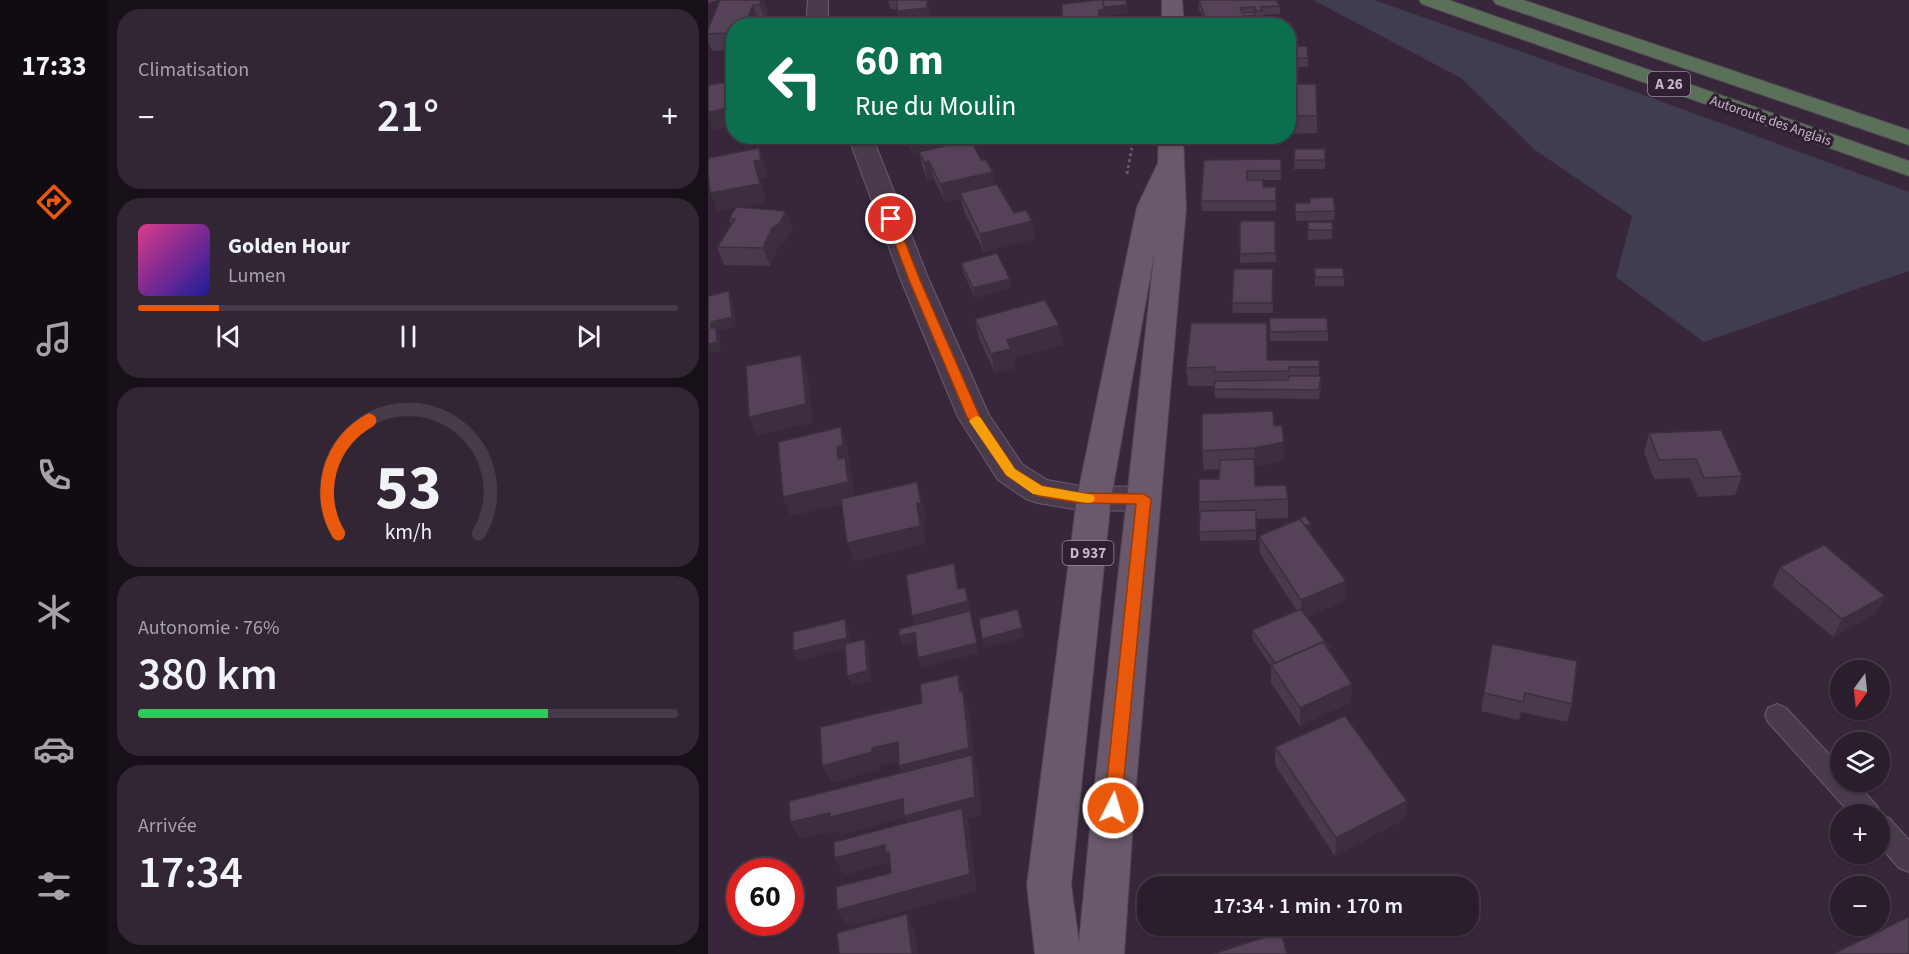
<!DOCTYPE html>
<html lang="fr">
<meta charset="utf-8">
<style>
:root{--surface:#2a1d2c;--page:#322634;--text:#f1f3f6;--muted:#a5a2a9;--line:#463b48;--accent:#ea580c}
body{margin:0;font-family:"Source Sans 3",sans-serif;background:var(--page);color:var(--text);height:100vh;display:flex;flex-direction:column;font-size:22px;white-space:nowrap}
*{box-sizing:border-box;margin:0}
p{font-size:20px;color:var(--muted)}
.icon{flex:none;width:33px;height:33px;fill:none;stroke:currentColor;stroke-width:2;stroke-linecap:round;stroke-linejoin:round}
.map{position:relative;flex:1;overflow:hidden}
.panel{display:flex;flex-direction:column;gap:9px;padding:9px;background:#171018;width:600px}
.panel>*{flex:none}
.hud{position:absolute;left:18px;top:18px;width:570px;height:126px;border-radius:24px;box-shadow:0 2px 4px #0004,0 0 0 2px var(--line);background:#0b6e4f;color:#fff;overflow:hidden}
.needle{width:39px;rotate:195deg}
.controls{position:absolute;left:1122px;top:660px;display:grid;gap:12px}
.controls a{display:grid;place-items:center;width:60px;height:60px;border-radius:50%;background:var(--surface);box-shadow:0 2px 4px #0004,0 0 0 2px var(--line);font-size:30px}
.speed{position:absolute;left:18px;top:858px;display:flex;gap:12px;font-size:30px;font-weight:700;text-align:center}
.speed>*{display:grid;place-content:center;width:78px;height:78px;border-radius:50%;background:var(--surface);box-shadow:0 2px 4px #0004,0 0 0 2px var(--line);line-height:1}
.speed .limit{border:9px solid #d22;background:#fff;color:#111}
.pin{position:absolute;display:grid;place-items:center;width:51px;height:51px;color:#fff;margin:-26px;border:3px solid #fff;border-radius:50%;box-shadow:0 2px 6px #0007}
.me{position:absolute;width:66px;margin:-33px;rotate:5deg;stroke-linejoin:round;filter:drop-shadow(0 0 4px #0008)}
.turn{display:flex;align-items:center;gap:21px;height:126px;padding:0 30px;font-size:27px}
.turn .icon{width:78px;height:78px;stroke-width:2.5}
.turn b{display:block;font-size:42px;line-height:51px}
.big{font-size:45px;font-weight:600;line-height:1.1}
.panel .card{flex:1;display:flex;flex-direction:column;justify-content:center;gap:9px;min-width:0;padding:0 21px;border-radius:24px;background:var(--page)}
.panel .dial{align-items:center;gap:0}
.dial svg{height:156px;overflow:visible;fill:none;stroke:var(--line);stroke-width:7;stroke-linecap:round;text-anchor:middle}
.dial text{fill:var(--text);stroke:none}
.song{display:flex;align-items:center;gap:18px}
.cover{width:72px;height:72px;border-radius:9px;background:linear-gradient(135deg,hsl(330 70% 55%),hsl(240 70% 35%))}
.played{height:6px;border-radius:3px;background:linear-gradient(90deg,var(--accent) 15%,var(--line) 15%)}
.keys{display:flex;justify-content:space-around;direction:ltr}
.heat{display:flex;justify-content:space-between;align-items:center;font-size:33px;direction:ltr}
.charge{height:9px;border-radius:4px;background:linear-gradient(90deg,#34c759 76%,var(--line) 0)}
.trip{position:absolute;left:429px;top:876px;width:342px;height:60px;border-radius:24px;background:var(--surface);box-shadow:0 2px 4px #0004,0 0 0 2px var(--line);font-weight:600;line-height:60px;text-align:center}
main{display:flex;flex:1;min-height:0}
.tabs{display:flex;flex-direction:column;width:108px;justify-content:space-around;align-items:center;background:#110c12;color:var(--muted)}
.tabs .icon{width:42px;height:42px}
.tabs .selected{color:var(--accent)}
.tabs b{font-size:27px;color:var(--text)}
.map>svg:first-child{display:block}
</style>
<main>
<nav class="tabs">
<b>17:33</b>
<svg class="icon selected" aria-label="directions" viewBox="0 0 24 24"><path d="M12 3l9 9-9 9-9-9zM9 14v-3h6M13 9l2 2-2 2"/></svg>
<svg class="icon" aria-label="music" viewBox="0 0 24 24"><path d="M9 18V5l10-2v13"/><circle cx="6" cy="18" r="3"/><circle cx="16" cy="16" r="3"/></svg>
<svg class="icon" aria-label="phone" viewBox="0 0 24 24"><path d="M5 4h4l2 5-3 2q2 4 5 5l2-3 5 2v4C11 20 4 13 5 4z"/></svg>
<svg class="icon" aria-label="climate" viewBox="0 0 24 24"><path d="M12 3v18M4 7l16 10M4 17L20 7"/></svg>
<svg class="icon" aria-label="car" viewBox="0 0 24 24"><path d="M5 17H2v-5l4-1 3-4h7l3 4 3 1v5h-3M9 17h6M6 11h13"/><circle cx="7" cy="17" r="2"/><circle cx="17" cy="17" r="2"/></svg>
<svg class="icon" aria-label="filters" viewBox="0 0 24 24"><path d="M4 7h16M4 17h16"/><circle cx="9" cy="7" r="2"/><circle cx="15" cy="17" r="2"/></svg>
</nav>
<section class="panel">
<div class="card"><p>Climatisation</p>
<div class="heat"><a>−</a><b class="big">21°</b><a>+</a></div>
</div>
<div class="card">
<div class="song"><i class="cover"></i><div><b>Golden Hour</b><p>Lumen</p></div></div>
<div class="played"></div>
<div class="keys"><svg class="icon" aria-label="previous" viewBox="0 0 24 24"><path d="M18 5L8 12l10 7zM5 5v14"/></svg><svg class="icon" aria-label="pause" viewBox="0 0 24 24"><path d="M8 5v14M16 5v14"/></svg><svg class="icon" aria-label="next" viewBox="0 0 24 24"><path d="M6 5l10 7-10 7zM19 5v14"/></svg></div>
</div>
<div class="card dial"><svg viewBox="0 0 100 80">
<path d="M14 69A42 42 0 1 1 86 69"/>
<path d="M14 69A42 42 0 0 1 30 11" stroke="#ea580c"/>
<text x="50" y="56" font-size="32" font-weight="700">53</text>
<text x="50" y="72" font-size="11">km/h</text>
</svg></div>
<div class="card"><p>Autonomie · 76%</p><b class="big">380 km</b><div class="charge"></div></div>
<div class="card"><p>Arrivée</p><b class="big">17:34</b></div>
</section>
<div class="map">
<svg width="1201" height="954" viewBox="0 0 1201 954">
<rect width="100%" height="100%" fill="#38273b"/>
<polygon fill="#3f3d4f" points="605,0 666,0 911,86 1201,192 1201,271 996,342 908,277 924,216 827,150 753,78"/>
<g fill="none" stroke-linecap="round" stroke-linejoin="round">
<polygon fill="#57395c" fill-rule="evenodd" points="0,0 10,0 0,3"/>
<defs>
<polygon id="service" points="1069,704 1078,708 1132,766 1132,782 1147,782 1169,806 1173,815 1181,818 1201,840 1201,872 1191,868 1172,846 1172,814 1143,814 1060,722 1057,715 1060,708"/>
<g id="minor">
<polygon points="100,0 120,0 120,26 98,26"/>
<polygon points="140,136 164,136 221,280 281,415 314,464 339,480 372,486 436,487 448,490 453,499 448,508 436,511 372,510 330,503 318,499 290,480 250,417 193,280"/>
</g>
<g id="primary">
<polygon points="454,0 474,0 476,26 454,26"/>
<path d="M451,136H475L478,208L426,808L416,954H327L319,885L369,498L429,207L450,163ZM447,249L384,808L371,943L363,885L403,498Z"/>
</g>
<g id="motorway">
<polygon points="711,0 741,0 1201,161 1201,176 714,4"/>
<polygon points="785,0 815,0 1201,130 1201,145 788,4"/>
</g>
</defs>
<use href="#service" stroke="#6a5c6c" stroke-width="2"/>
<use href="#minor" stroke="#6a5c6c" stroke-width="2"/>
<use href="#primary" stroke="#524454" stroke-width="2"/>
<use href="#motorway" stroke="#514353" stroke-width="2"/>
<polyline stroke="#62596b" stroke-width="3" stroke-dasharray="3 3" stroke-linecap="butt" points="419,174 426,136"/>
<use href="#service" fill="#493b4b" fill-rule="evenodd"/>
<use href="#minor" fill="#493b4b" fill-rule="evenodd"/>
<use href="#primary" fill="#69596b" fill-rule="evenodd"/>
<use href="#motorway" fill="#5b7059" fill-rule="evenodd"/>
</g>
<g fill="#49394c">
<polygon points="56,0 60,12 57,21 26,26 26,50 4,51 0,41 0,29"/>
<polygon points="180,0 220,0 221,17 191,19 189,9 182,9"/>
<polygon points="491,0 568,0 572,6 572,14 555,15 555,19 548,19 547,16 547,22 582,23 583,39 580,39 580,26 498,26 491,9"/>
<polygon points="354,4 419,5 420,13 397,16 398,26 354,26"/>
<polygon points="580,47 600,58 600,67 580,67"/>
<polygon points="580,84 609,116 609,133 580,134"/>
<polygon points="197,136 246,136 247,143 204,153"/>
<polygon points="333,136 388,136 388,143 334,144"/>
<polygon points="51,148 57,166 59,178 52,179 58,202 29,207 78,211 85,229 77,242 70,247 62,266 16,265 9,247 23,224 21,219 28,207 9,211"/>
<polygon points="587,149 617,160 617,169 586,169"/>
<polygon points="211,152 270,154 287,185 306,213 324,221 327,239 276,252 256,211 253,198 237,202 226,179 220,180 215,169"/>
<polygon points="573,159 573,180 555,180 556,187 568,187 568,211 494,211 493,201 496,160"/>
<polygon points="587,203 627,211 626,220 588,221"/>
<polygon points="567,221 568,262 532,263 532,254"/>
<polygon points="600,222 624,222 624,239 600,240"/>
<polygon points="253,263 303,288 267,298 255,272"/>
<polygon points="607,268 636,277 636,286 607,286"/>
<polygon points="565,278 565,313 525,313 524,303"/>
<polygon points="561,318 620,331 620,341 562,341"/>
<polygon points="267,319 355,344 305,359 307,368 287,373 271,338"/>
<polygon points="559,323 560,360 611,360 611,376 613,386 611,399 507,398 506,386 480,386 478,368"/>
<polygon points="566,426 576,442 576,461 546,467 547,486 580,499 580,518 548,519 548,540 492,541 491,502 511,479 512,469 496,470 494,451"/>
<polygon points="941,433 1034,476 1027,495 990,497 982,478 946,479 936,452"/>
<polygon points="603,534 638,600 599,617 621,651 643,702 592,726 563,683 563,666 545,640 544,630 589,611 552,554 551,536"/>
<polygon points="1072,567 1177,596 1167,614 1125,637 1064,586"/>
<polygon points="784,644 864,704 859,722 813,712 811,720 773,711"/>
<polygon points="567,747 698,818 627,856 567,765"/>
</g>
<g fill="#3c2e3e">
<polygon points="53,0 56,0 60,12 57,21 52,5"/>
<polygon points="219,0 220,0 221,17 191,19 189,11"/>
<polygon points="45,5 50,21 48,26 37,26"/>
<polygon points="419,5 420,13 397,16 398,26 392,26 391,16 377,9"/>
<polygon points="26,107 26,126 5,130 0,116 0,112"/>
<polygon points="200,136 246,136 247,143 204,153"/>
<polygon points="51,148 57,166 59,178 52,179 58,202 9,211 2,193 46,161"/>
<polygon points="221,161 226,179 220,180 216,162"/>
<polygon points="285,172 288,189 252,193 253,198 237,202 232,184"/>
<polygon points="78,211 85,229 77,242 70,247 62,266 55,248 64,228"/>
<polygon points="324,221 327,239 276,252 272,234"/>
<polygon points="302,279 303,288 267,298 265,288"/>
<polygon points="21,291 25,301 28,327 10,331 12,336 13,351 0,354 0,344 3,328 3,322"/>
<polygon points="351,325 355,344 305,359 307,368 287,373 283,354 299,340"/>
<polygon points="93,355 100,374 105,423 49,435 41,417"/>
<polygon points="133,427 139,446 142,464 140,464 144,476 147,501 83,516 75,497 130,459 129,447"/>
<polygon points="576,442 576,461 547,467 546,448"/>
<polygon points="209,482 215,501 219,521 215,522 218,544 147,562 139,543 209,503"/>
<polygon points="603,524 603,534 580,533"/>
<polygon points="246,563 249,573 252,598 250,589"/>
<polygon points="638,581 638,600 594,619 593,600"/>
<polygon points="257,587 260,597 263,611 207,625 204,616"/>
<polygon points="1177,596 1167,614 1125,637 1134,619"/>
<polygon points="310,609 316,638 276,648 274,639"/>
<polygon points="262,611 271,653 213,668 210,658"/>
<polygon points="137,619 141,629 143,647 90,661 85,651"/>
<polygon points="207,633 210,643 195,646 191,636"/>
<polygon points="157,639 161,648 163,681 144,685 139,676"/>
<polygon points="250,675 261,710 267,765 270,773 274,815 259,819 261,825 269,891 139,927 129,910 262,874 204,833 197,818 131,835 129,831 91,839 82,822 199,783 191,766 252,692"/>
<polygon points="644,684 643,702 592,726 592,708"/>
<polygon points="190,742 198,760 172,766 172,770 123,783 114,766 164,748"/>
<polygon points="699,801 698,818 627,856 628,838"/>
<polygon points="177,845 181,852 182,863 136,875 126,858"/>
<polygon points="199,914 207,931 210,954 204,954"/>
</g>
<g fill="#554258" stroke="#3c2e3e" stroke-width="1.5">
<polygon points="12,0 53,0 52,5 45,5 37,26 26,26 26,33 0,34 0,29"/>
<polygon points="180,0 219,0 219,8 189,11 189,0"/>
<polygon points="390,0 395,0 396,10 391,10 391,22 354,24 354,4"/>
<polygon points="395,0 418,0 419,5 396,7"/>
<polygon points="491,0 568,0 572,6 553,7 554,11 548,11 547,7 532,8 534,13 546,12 547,16 535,16 537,21 582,23 583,31 580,31 580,26 500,26"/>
<polygon points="599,46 600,58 580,58 580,47"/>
<polygon points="26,81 26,107 0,112 0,85"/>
<polygon points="580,84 608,84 609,116 580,116"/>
<polygon points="265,139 269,145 266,146 273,160 278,160 285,172 232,184 221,161 216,162 211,152"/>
<polygon points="51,148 53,160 46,161 52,184 2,193 0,173 0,158"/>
<polygon points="587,149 617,149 617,160 586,160"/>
<polygon points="573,159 573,171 539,171 539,180 555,180 555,187 568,187 568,201 493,201 496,160"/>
<polygon points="289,184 306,213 318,210 324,221 272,234 252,193"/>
<polygon points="625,197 627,211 587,212 587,203 602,203 602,198"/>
<polygon points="28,207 78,211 71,224 64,228 55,248 9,247 27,219 21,219"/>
<polygon points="532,221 567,221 567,253 532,254"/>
<polygon points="600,222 624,222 625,230 600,230"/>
<polygon points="289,253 302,279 265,288 253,263"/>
<polygon points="607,268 635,268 636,277 607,277"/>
<polygon points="526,269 565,269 564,303 524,303"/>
<polygon points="21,291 24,317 3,322 3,328 8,327 9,342 0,344 0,296"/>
<polygon points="337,300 351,325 299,340 303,349 283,354 267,319"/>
<polygon points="561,318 619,318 620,331 562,332"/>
<polygon points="483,323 559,323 559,360 611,360 611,367 581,367 580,371 506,372 507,367 478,368"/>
<polygon points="93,355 98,404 41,417 38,366"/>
<polygon points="581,376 613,376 611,390 506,389 507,381 580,380"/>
<polygon points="565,411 566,426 574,425 576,442 546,448 494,451 494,414"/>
<polygon points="133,427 135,445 129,447 130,459 137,457 140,482 75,497 70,442"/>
<polygon points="1013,430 1034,476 996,478 988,459 951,460 941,433"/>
<polygon points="546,459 547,486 578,485 580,499 491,502 491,479 511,479 512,460"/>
<polygon points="209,482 213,503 209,503 212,526 139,543 133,499"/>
<polygon points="548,510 548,530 491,532 492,511"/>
<polygon points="597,516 603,524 597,526 592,519 574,526"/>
<polygon points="592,519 638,581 593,600 551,536"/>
<polygon points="1116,545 1177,596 1134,619 1072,567"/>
<polygon points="246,563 250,589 257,587 260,601 204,616 198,575"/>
<polygon points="310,609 314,628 274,639 271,619"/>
<polygon points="593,609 622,648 620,649 615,642 567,663 544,630"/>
<polygon points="262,611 269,643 210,658 207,633 191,636 191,629"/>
<polygon points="137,619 139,638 85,651 85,632"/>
<polygon points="157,639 159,671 139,676 137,644"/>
<polygon points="615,642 644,684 592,708 563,665"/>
<polygon points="784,644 869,661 864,704 817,693 815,702 776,693"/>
<polygon points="250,675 252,692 255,691 261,748 191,766 190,742 164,748 164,752 114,766 112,727 214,703 212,684"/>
<polygon points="637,716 699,801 628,838 567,747"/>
<polygon points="264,755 267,797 196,816 195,799 122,817 122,813 82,822 81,801"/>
<polygon points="254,808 262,874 129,910 128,887 183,873 181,852 177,853 177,845 126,858 126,842"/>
<polygon points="199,914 204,954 131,954 129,933"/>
<polygon points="1200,917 1201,918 1201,954 1125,954"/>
<polygon points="573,932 579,954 505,954"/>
</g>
<polygon fill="#ea580c" stroke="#983908" stroke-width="1.5" points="183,215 188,219 212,280 272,417 307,469 334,486 372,493 436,494 443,499 413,808 411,814 405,816 399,814 396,808 428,504 372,503 330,496 298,475 259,417 201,280 178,219"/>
<polygon fill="#f59e0b" points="268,416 272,417 307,469 334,486 385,495 387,498 385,502 380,503 325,494 298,475 261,421"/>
<g text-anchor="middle" stroke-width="6" stroke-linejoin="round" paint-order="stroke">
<g font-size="14" fill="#c5b7c7" stroke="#2e2030">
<text transform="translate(1063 120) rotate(19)" y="5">Autoroute des Anglais</text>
</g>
<g fill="#2e2030" stroke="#988a9a" stroke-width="1.5">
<rect x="940" y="72" width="42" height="24" rx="4.5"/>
<rect x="354.5" y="541" width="51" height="24" rx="4.5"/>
</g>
<g font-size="15" font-weight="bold" fill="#c5b7c7">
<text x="961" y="89">A 26</text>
<text x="380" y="558">D 937</text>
</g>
</g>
</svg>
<div class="controls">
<a><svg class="needle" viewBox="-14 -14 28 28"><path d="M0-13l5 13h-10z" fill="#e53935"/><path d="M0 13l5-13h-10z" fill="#a5a2a9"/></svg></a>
<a><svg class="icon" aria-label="layers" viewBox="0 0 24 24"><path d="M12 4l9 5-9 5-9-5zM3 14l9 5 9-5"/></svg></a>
<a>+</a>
<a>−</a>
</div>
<div class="speed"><div class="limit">60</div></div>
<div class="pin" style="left:183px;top:219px;background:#d93025"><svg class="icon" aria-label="arrive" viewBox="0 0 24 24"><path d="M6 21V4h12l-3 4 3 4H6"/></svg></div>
<svg class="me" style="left:405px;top:808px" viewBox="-20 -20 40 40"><circle r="17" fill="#ea580c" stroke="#fff" stroke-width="3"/><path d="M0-11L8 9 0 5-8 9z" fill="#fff"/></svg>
<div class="trip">17:34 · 1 min · 170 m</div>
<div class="hud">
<div class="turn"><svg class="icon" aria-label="left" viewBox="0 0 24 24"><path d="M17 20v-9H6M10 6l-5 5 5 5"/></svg><div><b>60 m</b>Rue du Moulin</div></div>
</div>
</div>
</main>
